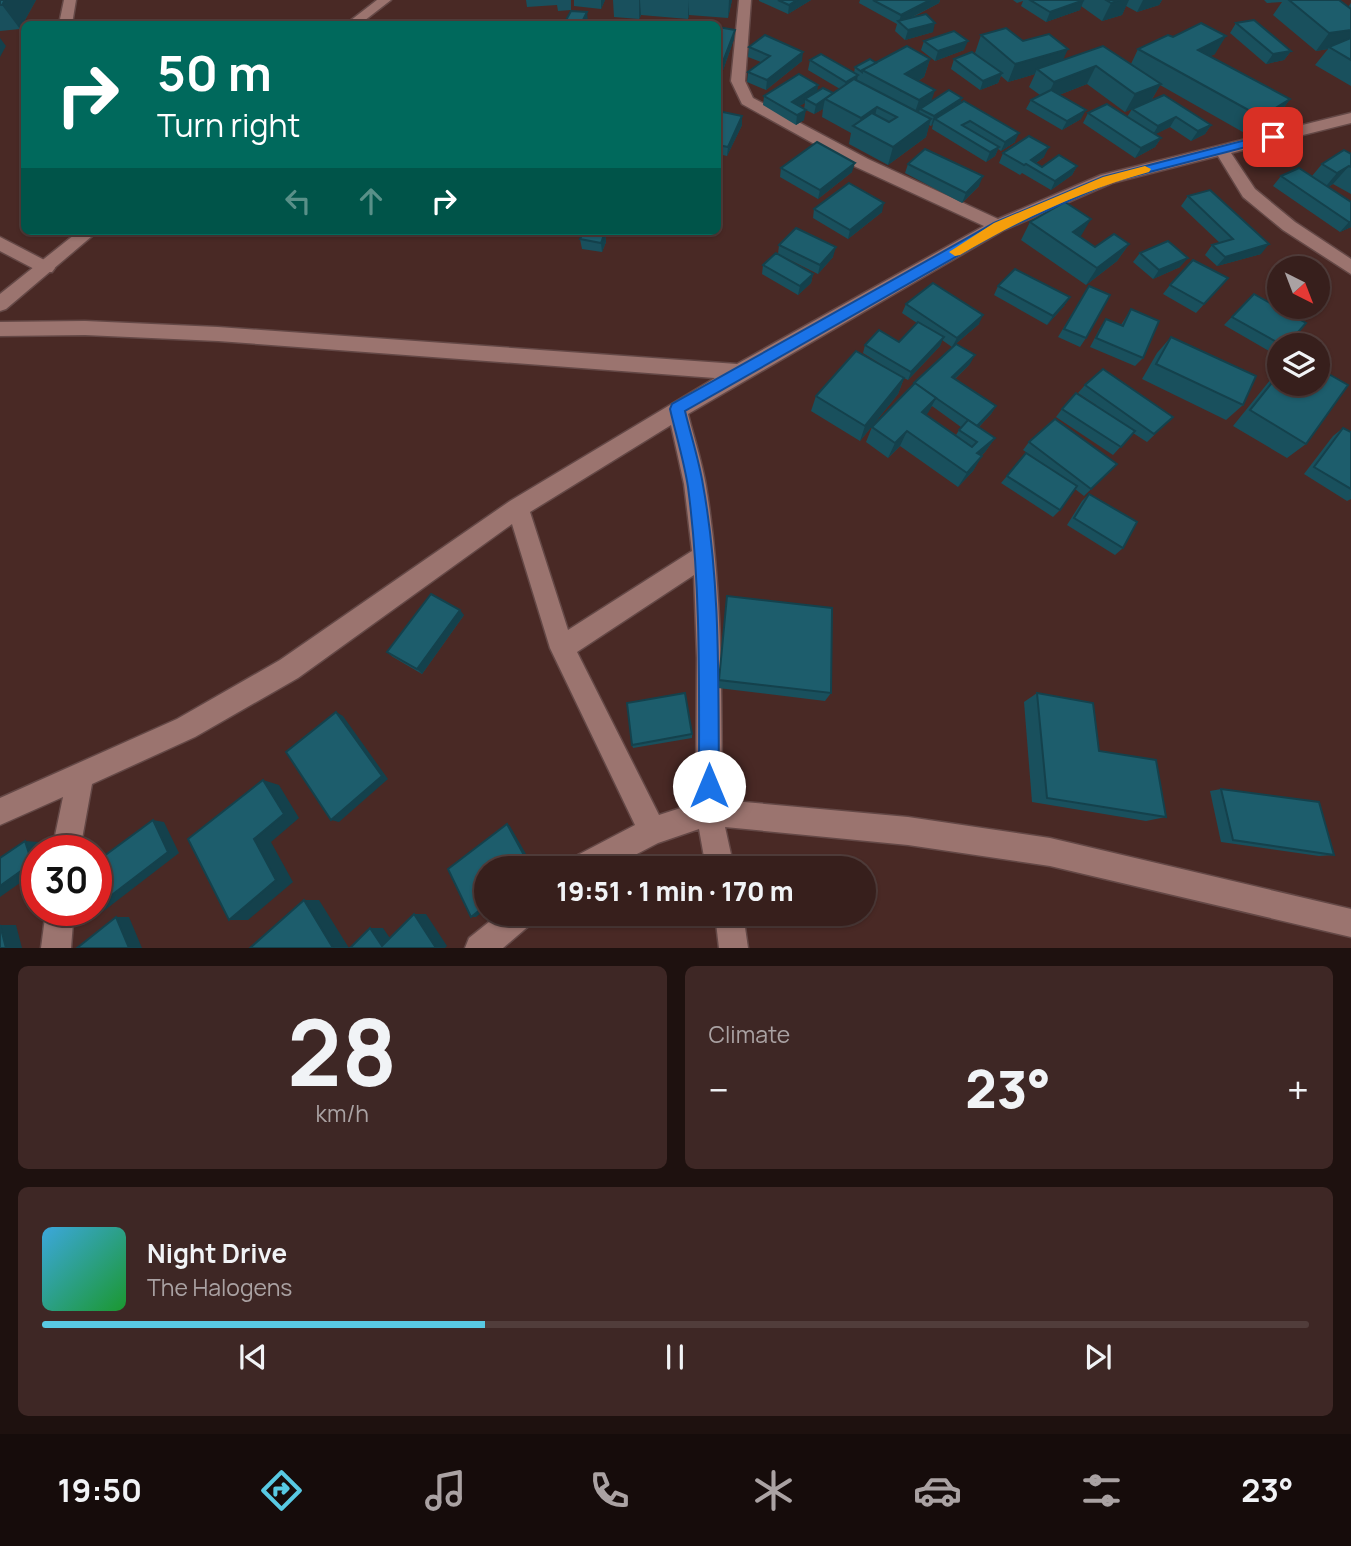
<!DOCTYPE html>
<meta charset="utf-8">
<style>
:root{--surface:#371f1c;--page:#3e2725;--text:#f1f3f6;--muted:#aaa2a3;--line:#513d3b;--accent:#58c9e3}
body{margin:0;font-family:Manrope,sans-serif;background:var(--page);color:var(--text);height:100vh;display:flex;flex-direction:column;font-size:26px;white-space:nowrap}
*{box-sizing:border-box;margin:0}
p{font-size:23px;color:var(--muted)}
.icon{flex:none;width:38px;height:38px;fill:none;stroke:currentColor;stroke-width:2;stroke-linecap:round;stroke-linejoin:round}
.map{position:relative;height:948px;overflow:hidden}
.details{display:flex;flex-direction:column;gap:18px;padding:18px;background:#1e110f;flex:1}
.details>*{flex:none}
.guide{position:absolute;left:21px;top:21px;width:700px;height:214px;border-radius:10px;box-shadow:0 2px 5px #0004,0 0 0 2px var(--line);background:#00695c;color:#fff;overflow:hidden}
.needle{width:46px;rotate:138deg}
.fabs{position:absolute;left:1267px;top:256px;display:grid;gap:14px}
.fabs a{display:grid;place-items:center;width:63px;height:63px;border-radius:50%;background:var(--surface);box-shadow:0 2px 5px #0004,0 0 0 2px var(--line);font-size:35px}
.speed{position:absolute;left:21px;top:835px;display:flex;gap:14px;font-size:35px;font-weight:700;text-align:center}
.speed>*{display:grid;place-content:center;width:91px;height:91px;border-radius:50%;background:var(--surface);box-shadow:0 2px 5px #0004,0 0 0 2px var(--line);line-height:1}
.speed .limit{border:10px solid #d22;background:#fff;color:#111}
.pin{position:absolute;display:grid;place-items:center;width:60px;height:60px;color:#fff;margin:-30px;border-radius:14px;box-shadow:0 4px 10px #0006}
.me{position:absolute;width:77px;margin:-38px;rotate:0deg;stroke-linejoin:round;filter:drop-shadow(0 0 5px #0008)}
.turn{display:flex;align-items:center;gap:24px;height:147px;padding:0 21px;font-size:32px}
.turn .icon{width:91px;height:91px;stroke-width:2.5}
.turn b{display:block;font-size:49px;line-height:60px}
.lanes{display:flex;align-items:center;height:66px;padding:0 21px;background:#0003;justify-content:center;gap:35px;direction:ltr}
.lanes .off{opacity:.35}
.big{font-size:52px;font-weight:800;line-height:1.1}
.details .tile{flex:1;display:flex;flex-direction:column;justify-content:center;gap:10px;min-width:0;padding:0 24px;border-radius:10px;background:var(--page)}
.details .dial{align-items:center;gap:0}
.dial b{font-size:91px;line-height:1}
.song{display:flex;align-items:center;gap:21px}
.cover{width:84px;height:84px;border-radius:10px;background:linear-gradient(135deg,hsl(200 70% 55%),hsl(130 70% 35%))}
.played{height:7px;border-radius:4px;background:linear-gradient(90deg,var(--accent) 35%,var(--line) 35%)}
.keys{display:flex;justify-content:space-around;direction:ltr}
.heat{display:flex;justify-content:space-between;align-items:center;font-size:38px;direction:ltr}
.details .tiles{flex:1;display:grid;gap:18px;grid-template-columns:1fr 1fr}
.tile:last-child{grid-column:span 2}
.trip{position:absolute;left:474px;top:856px;width:402px;height:70px;border-radius:35px;background:var(--surface);box-shadow:0 2px 5px #0004,0 0 0 2px var(--line);font-weight:800;line-height:70px;text-align:center}
.tab-bar{display:flex;height:112px;justify-content:space-around;align-items:center;background:#160c0b;color:var(--muted)}
.tab-bar .icon{width:49px;height:49px}
.tab-bar .selected{color:var(--accent)}
.tab-bar b{font-size:32px;color:var(--text)}
.map>svg:first-child{display:block}
</style>
<div class="map">
<svg width="1351" height="948" viewBox="0 0 1351 948">
<rect width="100%" height="100%" fill="#492925"/>
<g fill="none" stroke-linecap="round" stroke-linejoin="round">
<defs>
<polygon id="lane" points="0,237 52,264 55,268 52,272 40,272 0,251"/>
<g id="street">
<polygon points="64,0 76,0 72,24 59,24"/>
<polygon points="377,0 391,0 360,24 346,24"/>
<path d="M739,0H751L745,81L753,98L868,159L998,219L1101,175L1351,113V123L1231,153L1255,189L1295,222L1351,259V274L1283,230L1243,197L1218,156L1112,183L1004,230L688,414C694,438 702,462 706,486C723,590 721,695 722,800L908,817L1050,838L1351,909V937L1050,866L908,845L725,827L734,868H706L699,829L658,843L610,868H568L572,858L635,825L550,648L512,524L298,678L195,737L92,784L80,850H52L63,797L0,825V798L177,719L280,660L510,501L715,378L218,341L85,335L0,336V322L85,321L218,327L737,364L984,226L856,167L742,104L731,81ZM671,425L684,484L692,551L568,630L530,512ZM694,575L697,658L696,803L659,815L577,652Z"/>
<polygon points="79,231 98,231 6,309 0,311 0,294"/>
<polygon points="46,910 74,910 71,948 41,948"/>
<polygon points="499,914 535,914 531,924 503,948 465,948 469,938"/>
<polygon points="715,914 743,914 748,948 719,948"/>
</g>
</defs>
<use href="#lane" stroke="#644846" stroke-width="3"/>
<use href="#street" stroke="#644846" stroke-width="3"/>
<use href="#lane" fill="#9b746f" fill-rule="evenodd"/>
<use href="#street" fill="#9b746f" fill-rule="evenodd"/>
</g>
<g fill="#19505d" fill-rule="evenodd">
<polygon points="0,0 36,0 20,29 0,31"/>
<polygon points="526,0 571,0 571,10 558,11 557,5 527,7"/>
<polygon points="574,0 605,0 601,9 574,6"/>
<polygon points="613,0 732,0 728,18 689,15 688,19 641,15 639,19 614,17"/>
<polygon points="759,0 811,0 788,14 759,1"/>
<polygon points="860,0 940,0 939,3 911,18 933,32 905,40 895,31 897,24 859,3"/>
<polygon points="1013,0 1162,0 1159,5 1137,12 1126,6 1122,15 1102,21 1081,6 1080,10 1046,22 1021,6 1023,1 1017,3"/>
<polygon points="1264,0 1339,0 1348,7 1351,3 1351,86 1315,65 1328,49 1316,51 1273,15 1282,2 1267,3"/>
<polygon points="1236,23 1291,51 1284,60 1266,64 1230,33"/>
<polygon points="718,27 734,39 722,73 718,73"/>
<polygon points="981,35 1023,41 1063,60 1131,64 1138,49 1215,54 1210,56 1290,99 1277,117 1248,135 1160,85 1151,101 1211,125 1205,134 1191,141 1170,127 1155,134 1161,138 1155,147 1135,158 1083,123 1088,113 1127,117 1132,109 1133,108 1125,112 1087,84 1059,95 1081,119 1062,130 1026,109 1031,100 1040,95 1029,87 1035,74 1008,82 1001,76 998,83 980,90 951,69 954,59 981,58 975,53"/>
<polygon points="924,41 964,50 935,61 921,50"/>
<polygon points="749,47 802,61 766,90 747,82 748,72 761,62 748,57"/>
<polygon points="930,59 924,77 918,81 931,101 962,98 960,104 1015,142 1001,151 998,149 995,156 986,162 932,129 933,124 931,126 929,125 926,137 888,165 849,144 851,133 822,117 823,109 814,114 804,109 805,103 799,106 804,120 796,125 763,105 764,96 817,92 833,93 840,89 808,70 810,60 854,73 855,67 876,63"/>
<polygon points="718,111 742,125 727,156 718,154"/>
<polygon points="1003,153 1044,157 1036,163 1042,167 1077,166 1072,175 1051,190 1022,173 1020,175 999,163"/>
<polygon points="1351,154 1351,194 1333,184 1328,187 1351,227 1340,232 1273,186 1281,176 1312,176 1322,164"/>
<polygon points="908,164 979,186 962,203 905,173"/>
<polygon points="781,168 852,172 818,199 780,177"/>
<polygon points="1188,196 1261,254 1217,266 1205,255 1212,245 1220,243 1181,206"/>
<polygon points="814,209 882,212 848,239 813,218"/>
<polygon points="1030,222 1080,237 1095,247 1129,244 1117,261 1086,285 1021,240"/>
<polygon points="606,231 629,231 627,236"/>
<polygon points="605,232 606,242 602,252 582,249 580,239"/>
<polygon points="779,245 833,257 818,274 782,256 813,274 811,283 798,295 762,274 763,265 778,254"/>
<polygon points="1140,253 1180,267 1153,279 1133,262"/>
<polygon points="1228,278 1196,313 1163,294 1170,285"/>
<polygon points="998,286 1070,297 1064,306 1047,325 994,295"/>
<polygon points="1089,286 1086,338 1080,347 1058,337"/>
<polygon points="1254,294 1287,345 1279,345 1279,353 1276,355 1224,325"/>
<polygon points="906,304 979,324 952,347 942,340 940,346 908,380 904,378 898,394 860,441 811,411 816,396 898,375 863,353 865,345 899,342 917,323 902,313"/>
<polygon points="1131,309 1143,358 1135,366 1090,347 1100,328 1106,319 1121,325"/>
<polygon points="1171,337 1243,405 1226,420 1142,379 1157,353"/>
<path d="M970,364L955,379L996,406L991,414L979,427L995,438L985,452L981,456L973,471L958,487L900,446L888,458L866,442L872,427ZM932,406L961,427L956,435L926,415Z"/>
<polygon points="1279,369 1279,383 1306,444 1287,458 1233,426"/>
<polygon points="1085,385 1173,417 1147,442 1133,433 1113,455 1056,417 1062,409 1096,405 1078,393"/>
<polygon points="1343,428 1351,432 1351,499 1347,501 1304,474 1333,436"/>
<polygon points="1029,442 1117,464 1084,496 1075,489 1060,510 1053,517 1001,483 1007,476 1043,464 1023,450"/>
<polygon points="1089,494 1123,548 1115,555 1067,525 1082,501"/>
<polygon points="727,596 831,693 825,701 718,688"/>
<polygon points="464,615 422,674 393,657 387,652"/>
<polygon points="1037,693 1099,751 1166,817 1146,821 1032,802 1024,702"/>
<polygon points="692,734 692,738 633,748 632,745"/>
<polygon points="1221,789 1334,855 1319,856 1221,842 1210,791"/>
</g>
<g fill="#14414c">
<polygon points="5,0 36,0 20,29 2,5"/>
<polygon points="601,0 605,0 601,9"/>
<polygon points="639,0 640,0 641,15 639,19"/>
<polygon points="688,0 689,15 688,19"/>
<polygon points="729,0 732,0 728,18"/>
<polygon points="797,0 811,0 788,14 789,5"/>
<polygon points="930,0 940,0 939,3 900,23 899,22 901,15"/>
<polygon points="1084,0 1080,10 1046,22 1050,12"/>
<polygon points="1120,0 1129,0 1122,15 1102,21 1111,3"/>
<polygon points="1143,0 1162,0 1159,5 1137,12"/>
<polygon points="587,12 588,22 587,24 581,24"/>
<polygon points="935,23 933,32 905,40 908,30"/>
<polygon points="735,30 734,39 722,73 722,64"/>
<polygon points="1351,30 1351,46 1329,47 1328,49 1316,51 1329,33"/>
<polygon points="1226,36 1215,54 1187,68 1198,50"/>
<polygon points="0,38 6,46 0,57"/>
<polygon points="968,41 964,50 935,61 938,51"/>
<polygon points="1068,49 1060,67 1037,69 1035,74 1008,82 1015,64"/>
<polygon points="1291,51 1284,60 1266,64 1273,54"/>
<polygon points="803,52 802,61 766,90 767,80"/>
<polygon points="930,59 924,77 900,92 905,74"/>
<polygon points="1096,66 1087,84 1046,100 1054,82"/>
<polygon points="1002,73 998,83 980,90 983,81"/>
<polygon points="858,75 856,85 844,91 846,82"/>
<polygon points="1161,84 1150,102 1125,112 1135,94"/>
<polygon points="818,85 817,95 805,99 805,103 790,111 792,102"/>
<polygon points="935,90 929,108 920,109 918,115 913,118 919,100"/>
<polygon points="962,98 959,107 935,119 933,124 931,126 934,116"/>
<polygon points="825,99 823,109 814,114 816,105"/>
<polygon points="1290,99 1277,117 1248,135 1261,117"/>
<polygon points="877,107 873,125 858,129 861,118"/>
<polygon points="806,110 804,120 796,125 797,115"/>
<polygon points="1086,110 1081,119 1062,130 1067,121"/>
<polygon points="742,116 742,125 727,156 728,147"/>
<polygon points="1176,117 1170,127 1152,136 1158,126"/>
<polygon points="931,119 926,137 888,165 893,147"/>
<polygon points="1211,125 1205,134 1191,141 1198,131"/>
<polygon points="1019,133 1015,142 1001,151 1005,142"/>
<polygon points="1161,138 1155,147 1135,158 1141,148"/>
<polygon points="999,147 995,156 986,162 990,152"/>
<polygon points="1049,147 1044,157 1031,166 1031,160"/>
<polygon points="855,163 852,172 818,199 820,190"/>
<polygon points="1077,166 1072,175 1051,190 1055,181"/>
<polygon points="1349,166 1333,184 1322,191 1337,173"/>
<polygon points="983,176 979,186 962,203 966,193"/>
<polygon points="884,203 882,212 848,239 850,230"/>
<polygon points="1091,219 1081,236 1066,247 1073,232"/>
<polygon points="1349,222 1351,222 1351,227 1340,232"/>
<polygon points="605,232 606,242 602,252 601,243"/>
<polygon points="1129,244 1117,261 1086,285 1097,268"/>
<polygon points="1269,244 1261,254 1217,266 1225,257"/>
<polygon points="836,247 833,257 818,274 820,265"/>
<polygon points="1188,258 1180,267 1153,279 1159,270"/>
<polygon points="813,274 811,283 798,295 800,286"/>
<polygon points="1070,297 1064,306 1047,325 1053,316"/>
<polygon points="983,315 979,324 952,347 957,338"/>
<polygon points="944,337 940,346 908,380 911,372"/>
<polygon points="975,355 970,364 948,385 952,377"/>
<polygon points="904,378 898,394 860,441 865,426"/>
<polygon points="936,398 928,413 914,428 922,412"/>
<polygon points="996,406 991,414 972,434 977,426"/>
<polygon points="907,431 900,446 888,458 895,443"/>
<polygon points="995,438 985,452 968,467 977,453"/>
<polygon points="982,456 973,471 958,487 967,473"/>
<polygon points="460,610 464,615 422,674 417,669"/>
<polygon points="336,712 343,716 388,779 339,822 331,820"/>
<polygon points="263,780 279,785 299,818 271,842 293,882 248,920 229,920 254,839"/>
<polygon points="153,820 164,822 179,853 92,920 79,920 92,910 96,910 96,907"/>
<polygon points="507,824 510,826 534,868 531,868"/>
<polygon points="25,841 39,842 42,850 37,850 37,871 0,897 0,886"/>
<polygon points="304,900 319,900 349,948 333,948"/>
<polygon points="486,905 486,909 476,917 471,917"/>
<polygon points="414,914 426,914 447,946 445,948 436,948"/>
<polygon points="116,917 129,917 142,948 129,948"/>
<polygon points="0,925 16,925 22,948 6,948"/>
<polygon points="370,928 383,928 394,944 382,946"/>
</g>
<g fill="#1d5d6c" stroke="#14414c" stroke-width="2">
<polygon points="0,0 5,0 2,5 0,5"/>
<polygon points="778,0 797,0 789,5"/>
<polygon points="873,0 930,0 901,15"/>
<polygon points="1030,0 1084,0 1050,12"/>
<polygon points="1106,0 1120,0 1111,3"/>
<polygon points="1289,0 1339,0 1351,9 1351,30 1329,33"/>
<polygon points="571,11 587,12 581,24 564,24"/>
<polygon points="926,14 935,23 908,30 898,21"/>
<polygon points="1254,20 1291,51 1273,54 1236,23"/>
<polygon points="1201,23 1226,36 1198,50 1290,99 1261,117 1138,49 1168,35 1173,37"/>
<polygon points="718,27 735,30 722,64 718,63"/>
<polygon points="1006,28 1023,41 1049,34 1068,49 1015,64 981,35"/>
<polygon points="954,31 968,41 938,51 924,41"/>
<polygon points="765,35 803,52 767,80 748,72 770,56 749,47"/>
<polygon points="1351,38 1351,60 1329,47"/>
<polygon points="907,46 930,59 905,74 935,90 919,100 862,70"/>
<polygon points="1103,46 1161,84 1135,94 1096,66 1054,82 1037,69"/>
<polygon points="972,52 1002,73 983,81 954,59"/>
<polygon points="821,54 858,75 846,82 810,60"/>
<polygon points="870,59 876,63 862,70 862,72 855,67"/>
<polygon points="799,74 818,85 792,102 806,110 797,115 764,96"/>
<polygon points="854,79 931,119 893,147 853,126 872,113 889,122 897,117 877,107 861,118 825,99"/>
<polygon points="823,88 833,93 816,105 805,99"/>
<polygon points="949,90 962,98 934,116 920,109"/>
<polygon points="1051,90 1086,110 1067,121 1031,100"/>
<polygon points="1164,95 1211,125 1198,131 1176,117 1158,126 1132,109"/>
<polygon points="964,101 1019,133 1005,142 970,121 962,125 999,147 990,152 935,119"/>
<polygon points="1107,104 1161,138 1141,148 1088,113"/>
<polygon points="718,111 742,116 728,147 718,145"/>
<polygon points="1029,136 1049,147 1031,160 1042,167 1059,155 1077,166 1055,181 1026,164 1024,165 1003,153"/>
<polygon points="817,142 855,163 820,190 781,168"/>
<polygon points="925,149 983,176 966,193 908,164"/>
<polygon points="1344,150 1351,154 1351,167 1349,166 1337,173 1322,164"/>
<polygon points="1299,168 1351,202 1351,222 1349,222 1281,176"/>
<polygon points="849,183 884,203 850,230 814,209"/>
<polygon points="1210,190 1269,244 1225,257 1212,245 1233,239 1188,196"/>
<polygon points="1065,202 1091,219 1073,232 1095,247 1114,234 1129,244 1097,268 1030,222"/>
<polygon points="796,228 836,247 820,265 779,245"/>
<polygon points="584,231 596,231 605,232 601,243 580,239"/>
<polygon points="1168,241 1188,258 1159,270 1140,253"/>
<polygon points="776,253 813,274 800,286 763,265"/>
<polygon points="1193,260 1228,278 1204,304 1170,285"/>
<polygon points="1015,269 1070,297 1053,316 998,286"/>
<polygon points="933,283 983,315 957,338 906,304"/>
<polygon points="1089,286 1110,295 1086,338 1064,329"/>
<polygon points="1254,294 1306,323 1287,345 1282,345 1232,317"/>
<polygon points="1131,309 1159,321 1143,358 1096,338 1106,319 1123,326"/>
<polygon points="918,322 944,337 911,372 865,345 879,330 899,342"/>
<polygon points="1171,337 1256,376 1243,405 1156,364"/>
<polygon points="956,344 975,355 952,377 996,406 977,426 914,383"/>
<polygon points="856,351 904,378 865,426 816,396"/>
<polygon points="1318,368 1348,385 1306,444 1250,410 1279,374 1279,383 1318,383"/>
<polygon points="1103,369 1173,417 1154,434 1085,385"/>
<polygon points="915,383 936,398 922,412 972,447 977,442 959,430 968,420 995,438 977,453 982,456 967,473 907,431 895,443 872,427"/>
<polygon points="1076,393 1135,431 1121,447 1062,409"/>
<polygon points="1055,419 1117,464 1091,489 1029,442"/>
<polygon points="1343,428 1351,432 1351,489 1314,467"/>
<polygon points="1026,453 1077,486 1060,510 1007,476"/>
<polygon points="1089,494 1137,522 1123,548 1074,518"/>
<polygon points="431,594 460,610 417,669 387,652"/>
<polygon points="727,596 832,608 831,693 719,680"/>
<polygon points="685,693 692,734 632,745 627,703"/>
<polygon points="1037,693 1093,703 1099,751 1156,760 1166,817 1047,798"/>
<polygon points="336,712 382,776 331,820 286,752"/>
<polygon points="263,780 284,814 254,839 276,880 229,920 188,839"/>
<polygon points="1221,789 1319,802 1334,855 1233,840"/>
<polygon points="153,820 168,852 96,907 96,862"/>
<polygon points="507,824 531,868 486,868 486,905 471,917 448,869"/>
<polygon points="25,841 32,863 0,886 0,858"/>
<polygon points="304,900 333,948 250,948"/>
<polygon points="75,910 92,910 79,920"/>
<polygon points="414,914 436,948 350,948 370,928 382,946"/>
<polygon points="116,917 129,948 77,948"/>
<polygon points="0,925 6,948 0,948"/>
</g>
<path fill="#1a73e8" stroke="#114b97" stroke-width="2" d="M1273,133L1279,137L1277,139L1111,182L1003,230L685,411C691,436 699,460 703,485C721,584 718,686 719,786L716,793L709,796L702,793L699,786C699,686 701,586 688,487C684,461 676,435 670,409L672,404L994,223L1103,177Z"/>
<path fill="#f59e0b" d="M1145,166L1151,169L1149,172C1083,190 1019,220 960,255L955,256L949,252L994,223L1103,177Z"/>
</svg>
<div class="fabs">
<a><svg class="needle" viewBox="-14 -14 28 28"><path d="M0-13l5 13h-10z" fill="#e53935"/><path d="M0 13l5-13h-10z" fill="#aaa2a3"/></svg></a>
<a><svg class="icon" aria-label="layers" viewBox="0 0 24 24"><path d="M12 4l9 5-9 5-9-5zM3 14l9 5 9-5"/></svg></a>
</div>
<div class="speed"><div class="limit">30</div></div>
<div class="pin" style="left:1273px;top:137px;background:#d93025"><svg class="icon" aria-label="arrive" viewBox="0 0 24 24"><path d="M6 21V4h12l-3 4 3 4H6"/></svg></div>
<svg class="me" style="left:709px;top:786px" viewBox="-20 -20 40 40"><circle r="19" fill="#fff"/><path d="M0-13L10 11 0 6-10 11z" fill="#1a73e8"/></svg>
<div class="trip">19:51 · 1 min · 170 m</div>
<div class="guide">
<div class="turn"><svg class="icon" aria-label="right" viewBox="0 0 24 24"><path d="M7 20v-9h11M14 6l5 5-5 5"/></svg><div><b>50 m</b>Turn right</div></div>
<div class="lanes"><svg class="icon off" aria-label="left" viewBox="0 0 24 24"><path d="M17 20v-9H6M10 6l-5 5 5 5"/></svg><svg class="icon off" aria-label="ahead" viewBox="0 0 24 24"><path d="M12 20V5M6 11l6-6 6 6"/></svg><svg class="icon" aria-label="right" viewBox="0 0 24 24"><path d="M7 20v-9h11M14 6l5 5-5 5"/></svg></div>
</div>
</div>
<section class="details">
<div class="tiles">
<div class="tile dial"><b>28</b><p>km/h</p></div>
<div class="tile"><p>Climate</p>
<div class="heat"><a>−</a><b class="big">23°</b><a>+</a></div>
</div>
<div class="tile">
<div class="song"><i class="cover"></i><div><b>Night Drive</b><p>The Halogens</p></div></div>
<div class="played"></div>
<div class="keys"><svg class="icon" aria-label="previous" viewBox="0 0 24 24"><path d="M18 5L8 12l10 7zM5 5v14"/></svg><svg class="icon" aria-label="pause" viewBox="0 0 24 24"><path d="M8 5v14M16 5v14"/></svg><svg class="icon" aria-label="next" viewBox="0 0 24 24"><path d="M6 5l10 7-10 7zM19 5v14"/></svg></div>
</div>
</div>
</section>
<nav class="tab-bar">
<b>19:50</b>
<svg class="icon selected" aria-label="directions" viewBox="0 0 24 24"><path d="M12 3l9 9-9 9-9-9zM9 14v-3h6M13 9l2 2-2 2"/></svg>
<svg class="icon" aria-label="music" viewBox="0 0 24 24"><path d="M9 18V5l10-2v13"/><circle cx="6" cy="18" r="3"/><circle cx="16" cy="16" r="3"/></svg>
<svg class="icon" aria-label="phone" viewBox="0 0 24 24"><path d="M5 4h4l2 5-3 2q2 4 5 5l2-3 5 2v4C11 20 4 13 5 4z"/></svg>
<svg class="icon" aria-label="climate" viewBox="0 0 24 24"><path d="M12 3v18M4 7l16 10M4 17L20 7"/></svg>
<svg class="icon" aria-label="car" viewBox="0 0 24 24"><path d="M5 17H2v-5l4-1 3-4h7l3 4 3 1v5h-3M9 17h6M6 11h13"/><circle cx="7" cy="17" r="2"/><circle cx="17" cy="17" r="2"/></svg>
<svg class="icon" aria-label="filters" viewBox="0 0 24 24"><path d="M4 7h16M4 17h16"/><circle cx="9" cy="7" r="2"/><circle cx="15" cy="17" r="2"/></svg>
<b>23°</b>
</nav>
